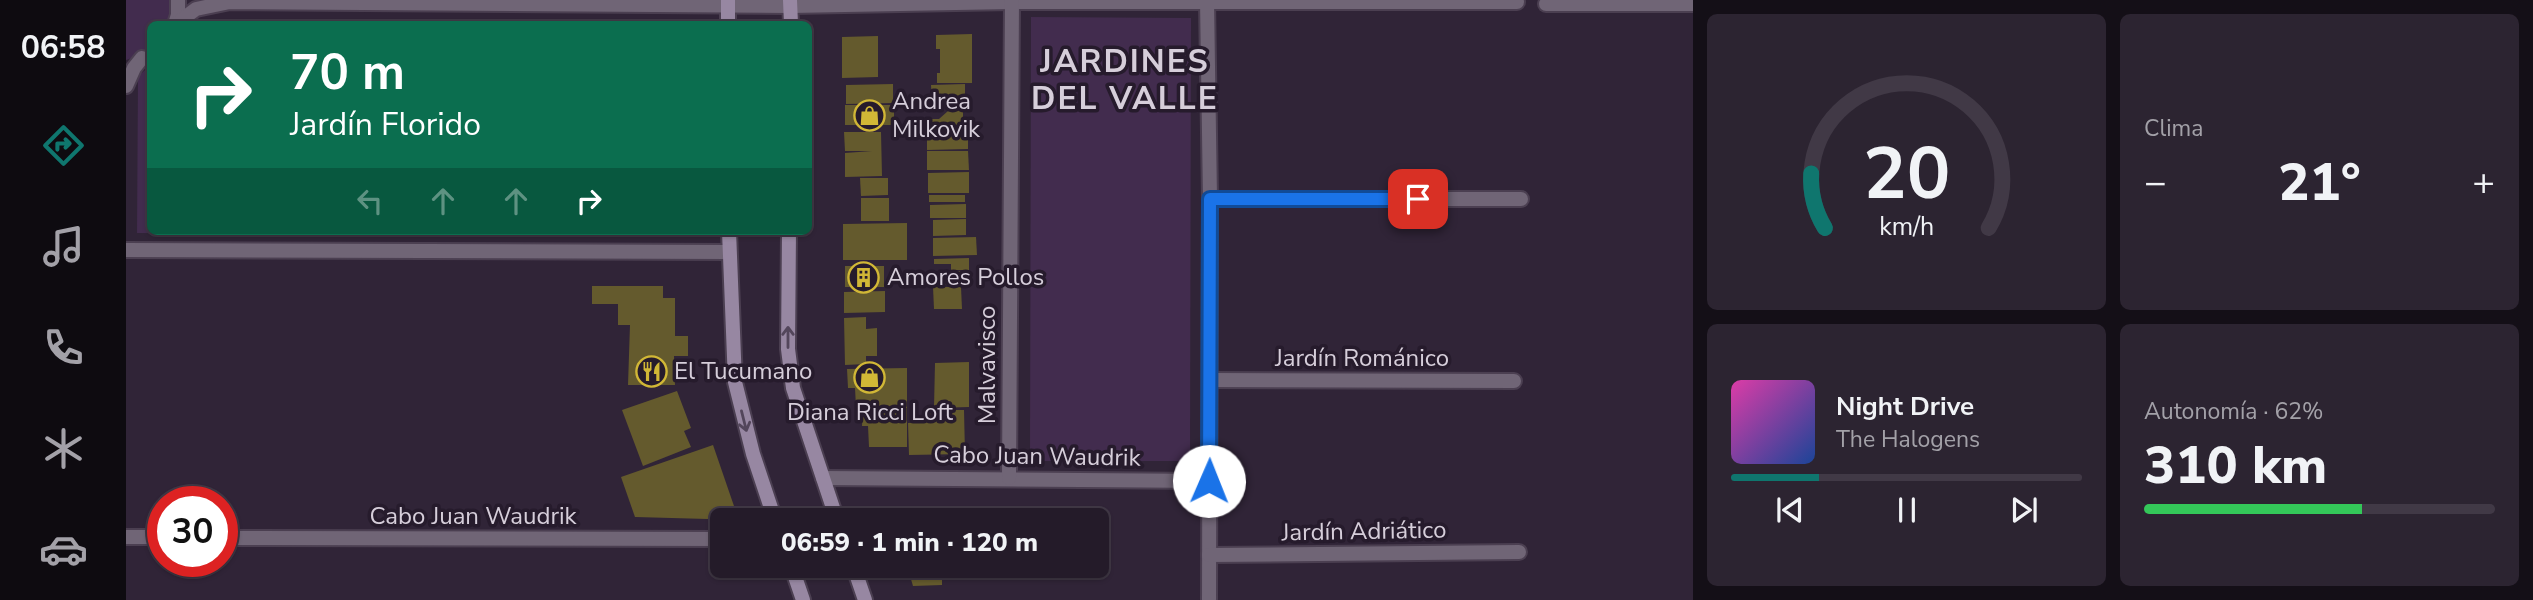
<!DOCTYPE html>
<html lang="es">
<meta charset="utf-8">
<style>
:root{--surface:#241b29;--page:#2c2431;--text:#f1f3f6;--muted:#a3a1a8;--line:#413946;--accent:#0f766e}
body{margin:0;font-family:"Nunito Sans",sans-serif;background:var(--page);color:var(--text);height:100vh;display:flex;flex-direction:column;font-size:26px;white-space:nowrap}
*{box-sizing:border-box;margin:0}
p{font-size:23px;color:var(--muted)}
.icon{flex:none;width:38px;height:38px;fill:none;stroke:currentColor;stroke-width:2;stroke-linecap:round;stroke-linejoin:round}
.map{position:relative;flex:1;overflow:hidden}
.side{display:flex;flex-direction:column;gap:14px;padding:14px;background:#140f17;width:840px}
.side>*{flex:none}
.guide{position:absolute;left:21px;top:21px;width:665px;height:214px;border-radius:10px;box-shadow:0 2px 5px #0004,0 0 0 2px var(--line);background:#0b6e4f;color:#fff;overflow:hidden}
.speed{position:absolute;left:21px;top:486px;display:flex;gap:14px;font-size:35px;font-weight:700;text-align:center}
.speed>*{display:grid;place-content:center;width:91px;height:91px;border-radius:50%;background:var(--surface);box-shadow:0 2px 5px #0004,0 0 0 2px var(--line);line-height:1}
.speed .limit{border:10px solid #d22;background:#fff;color:#111}
.pin{position:absolute;display:grid;place-items:center;width:60px;height:60px;color:#fff;margin:-30px;border-radius:14px;box-shadow:0 4px 10px #0006}
.me{position:absolute;width:77px;margin:-38px;rotate:1deg;stroke-linejoin:round;filter:drop-shadow(0 0 5px #0008)}
.turn{display:flex;align-items:center;gap:24px;height:147px;padding:0 28px;font-size:32px}
.turn .icon{width:91px;height:91px;stroke-width:2.5}
.turn b{display:block;font-size:49px;line-height:60px}
.lanes{display:flex;align-items:center;height:66px;padding:0 28px;background:#0003;justify-content:center;gap:35px;direction:ltr}
.lanes .off{opacity:.35}
.big{font-size:52px;font-weight:800;line-height:1.1}
.side .card{flex:1;display:flex;flex-direction:column;justify-content:center;gap:10px;min-width:0;padding:0 24px;border-radius:10px;background:var(--page)}
.side .dial{align-items:center;gap:0}
.dial svg{height:182px;overflow:visible;fill:none;stroke:var(--line);stroke-width:7;stroke-linecap:round;text-anchor:middle}
.dial text{fill:var(--text);stroke:none}
.song{display:flex;align-items:center;gap:21px}
.cover{width:84px;height:84px;border-radius:10px;background:linear-gradient(135deg,hsl(320 70% 55%),hsl(220 70% 35%))}
.played{height:7px;border-radius:4px;background:linear-gradient(90deg,var(--accent) 25%,var(--line) 25%)}
.keys{display:flex;justify-content:space-around;direction:ltr}
.heat{display:flex;justify-content:space-between;align-items:center;font-size:38px;direction:ltr}
.charge{height:10px;border-radius:5px;background:linear-gradient(90deg,#34c759 62%,var(--line) 0)}
.side .tiles{flex:1;display:grid;gap:14px;grid-template-columns:repeat(2,1fr)}
.trip{position:absolute;left:584px;top:508px;width:399px;height:70px;border-radius:10px;background:var(--surface);box-shadow:0 2px 5px #0004,0 0 0 2px var(--line);font-weight:800;line-height:70px;text-align:center}
main{display:flex;flex:1;min-height:0}
.dock{display:flex;flex-direction:column;width:126px;justify-content:space-around;align-items:center;background:#0e0b10;color:var(--muted)}
.dock .icon{width:49px;height:49px}
.dock .active{color:var(--accent)}
.dock b{font-size:32px;color:var(--text)}
.map>svg:first-child{display:block}
</style>
<main>
<nav class="dock">
<b>06:58</b>
<svg class="icon active" aria-label="directions" viewBox="0 0 24 24"><path d="M12 3l9 9-9 9-9-9zM9 14v-3h6M13 9l2 2-2 2"/></svg>
<svg class="icon" aria-label="music" viewBox="0 0 24 24"><path d="M9 18V5l10-2v13"/><circle cx="6" cy="18" r="3"/><circle cx="16" cy="16" r="3"/></svg>
<svg class="icon" aria-label="phone" viewBox="0 0 24 24"><path d="M5 4h4l2 5-3 2q2 4 5 5l2-3 5 2v4C11 20 4 13 5 4z"/></svg>
<svg class="icon" aria-label="climate" viewBox="0 0 24 24"><path d="M12 3v18M4 7l16 10M4 17L20 7"/></svg>
<svg class="icon" aria-label="car" viewBox="0 0 24 24"><path d="M5 17H2v-5l4-1 3-4h7l3 4 3 1v5h-3M9 17h6M6 11h13"/><circle cx="7" cy="17" r="2"/><circle cx="17" cy="17" r="2"/></svg>
</nav>
<div class="map">
<svg width="1567" height="600" viewBox="0 0 1567 600">
<rect width="100%" height="100%" fill="#302437"/>
<g fill="#422c4e">
<polygon points="0,0 50,0 48,24 24,24 24,52 0,60"/>
<polygon points="905,17 1065,18 1064,461 904,461"/>
<polygon points="24,66 24,231 177,231 177,235 11,233 12,76"/>
</g>
<g fill="#645a2d">
<polygon points="846,34 846,83 811,83 811,73 814,73 814,49 810,49 810,35"/>
<polygon points="752,36 752,77 716,78 716,37"/>
<polygon points="767,84 767,103 720,104 720,85"/>
<polygon points="839,84 839,102 806,102 805,85"/>
<polygon points="837,103 837,125 803,126 803,119 813,119 822,111 822,104"/>
<rect x="719" y="105" width="49" height="20"/>
<polygon points="718,132 755,132 756,176 719,177 719,153 746,151 719,151"/>
<polygon points="842,132 842,149 801,150 801,133"/>
<polygon points="801,151 842,151 843,170 801,170"/>
<polygon points="843,172 843,193 802,193 802,173"/>
<polygon points="734,178 762,178 762,195 735,196"/>
<rect x="803" y="195" width="36" height="7"/>
<rect x="735" y="198" width="28" height="23"/>
<polygon points="840,204 840,218 804,218 804,205"/>
<polygon points="840,219 840,235 807,236 807,220"/>
<polygon points="781,223 781,260 717,260 717,224"/>
<polygon points="850,237 851,255 807,256 807,238"/>
<polygon points="843,258 843,270 825,270 825,264 808,264 808,259"/>
<rect x="719" y="266" width="39" height="21"/>
<polygon points="843,271 843,279 837,285 807,285 806,272"/>
<polygon points="466,286 537,286 537,298 549,298 549,336 562,336 562,356 548,356 549,385 502,385 504,325 492,325 492,304 466,304"/>
<polygon points="807,287 835,287 836,309 808,309"/>
<polygon points="759,291 759,312 718,313 718,292"/>
<polygon points="740,317 740,329 751,328 751,356 740,356 740,364 719,365 718,318"/>
<polygon points="843,362 843,407 808,408 809,363"/>
<polygon points="781,368 781,447 743,447 742,426 736,426 737,407 730,407 729,388 722,388 721,369"/>
<polygon points="551,391 565,428 558,431 565,447 517,466 496,410"/>
<polygon points="799,410 838,410 839,454 783,455 782,423 799,422"/>
<polygon points="587,445 609,509 582,519 509,517 495,477"/>
<polygon points="816,568 816,585 787,586 782,569"/>
</g>
<g fill="none" stroke-linecap="round" stroke-linejoin="round">
<defs>
<g id="minor">
<polyline points="1081,0 1084,199 1083,600"/>
<polyline points="1420,4 1567,4"/>
<polyline points="49,24 52,15 52,0"/>
<polyline points="50,24 70,9 104,2 664,6 886,2 1391,2"/>
<polyline points="0,86 8,68 16,58"/>
<polyline points="1084,199 1395,199"/>
<polyline points="0,250 603,252"/>
<polyline points="1084,380 1388,381"/>
<polyline points="697,478 1083,481"/>
<polyline points="883,478 886,0"/>
<polyline points="0,537 37,537"/>
<polyline points="96,538 597,539"/>
<polyline points="1083,555 1393,552"/>
</g>
<g id="secondary">
<polyline points="664,0 665,24"/>
<polyline points="602,24 602,0"/>
<polyline points="603,231 609,382 627,454 649,520"/>
<polyline points="663,231 662,349 667,388 711,520"/>
<polyline points="665,565 677,600"/>
<polyline points="727,565 739,600"/>
</g>
</defs>
<use href="#minor" stroke="#4b3f51" stroke-width="18"/>
<use href="#secondary" stroke="#4b3f51" stroke-width="18"/>
<use href="#minor" stroke="#706576" stroke-width="14"/>
<use href="#secondary" stroke="#9787a2" stroke-width="14"/>
</g>
<defs><path id="oneway-shaft" d="M-6 0H5M1.5-3L5.5 0L1.5 3" fill="none" stroke-width="1.6" stroke-linecap="round" stroke-linejoin="round" transform="scale(1.75)"/></defs>
<g stroke="#53465b">
<use href="#oneway-shaft" transform="translate(662 337) rotate(-90)"/>
<use href="#oneway-shaft" transform="translate(618 421) rotate(76)"/>
</g>
<g fill="none" stroke-linecap="round" stroke-linejoin="round">
<defs>
<polyline id="route" points="1083,481 1084,199 1292,199"/>
</defs>
<use href="#route" stroke="#114b97" stroke-width="18"/>
<use href="#route" stroke="#1a73e8" stroke-width="12"/>
</g>
<defs>
<symbol id="shop-ring" viewBox="-11 -11 22 22"><circle r="9.5" fill="#261b2c" stroke="#d1b736" stroke-width="1.5"/><path d="M-5-2.5h2.3a2.7 3.5 0 0 1 5.4 0H5L5.5 6h-11ZM-1.5-2.5h3a1.5 2.3 0 0 0-3 0Z" fill="#d1b736"/></symbol>
<symbol id="building-ring" viewBox="-11 -11 22 22"><circle r="9.5" fill="#261b2c" stroke="#d1b736" stroke-width="1.5"/><path d="M-4-6H4V6H1V3H-1V6H-4ZM-2.5-4.3h1.7v1.8h-1.7ZM.8-4.3h1.7v1.8H.8ZM-2.5-1h1.7V.8h-1.7ZM.8-1h1.7V.8H.8Z" fill="#d1b736"/></symbol>
<symbol id="restaurant-ring" viewBox="-11 -11 22 22"><circle r="9.5" fill="#261b2c" stroke="#d1b736" stroke-width="1.5"/><path d="M-5-6h1v4h1v-4h1v4h1v-4h1v5L-1.5 .5V6h-2V.5L-5-1ZM5-6V6H3V1.5H1.5Q1.5-4 5-6Z" fill="#d1b736"/></symbol>
</defs>
<g fill-rule="evenodd">
<use href="#shop-ring" x="726" y="98" width="35" height="35"/>
<use href="#building-ring" x="720" y="260" width="35" height="35"/>
<use href="#restaurant-ring" x="508" y="354" width="35" height="35"/>
<use href="#shop-ring" x="726" y="360" width="35" height="35"/>
</g>
<g text-anchor="middle" stroke-width="7" stroke-linejoin="round" paint-order="stroke">
<g font-size="24" fill="#d6ceda" stroke="#261b2c" text-anchor="start">
<text x="766" y="109">Andrea<tspan x="766" dy="28">Milkovik</tspan></text>
<text x="761" y="285">Amores Pollos</text>
<text x="548" y="379">El Tucumano</text>
<text x="744" y="420" text-anchor="middle">Diana Ricci Loft</text>
</g>
<g font-size="24" fill="#d6ceda" stroke="#261b2c">
<text x="1236" y="366">Jardín Románico</text>
<text transform="translate(861 365) rotate(-90)" y="8">Malvavisco</text>
<text transform="translate(911 456) rotate(1)" y="8">Cabo Juan Waudrik</text>
<text x="347" y="524">Cabo Juan Waudrik</text>
<text transform="translate(1238 531) rotate(-1)" y="8">Jardín Adriático</text>
</g>
<g font-size="32" font-weight="bold" letter-spacing="2" fill="#d6ceda" stroke="#261b2c">
<text x="999" y="72">JARDINES<tspan x="999" dy="37">DEL VALLE</tspan></text>
</g>
</g>
</svg>
<div class="speed"><div class="limit">30</div></div>
<div class="pin" style="left:1292px;top:199px;background:#d93025"><svg class="icon" aria-label="arrive" viewBox="0 0 24 24"><path d="M6 21V4h12l-3 4 3 4H6"/></svg></div>
<svg class="me" style="left:1083px;top:481px" viewBox="-20 -20 40 40"><circle r="19" fill="#fff"/><path d="M0-13L10 11 0 6-10 11z" fill="#1a73e8"/></svg>
<div class="trip">06:59 · 1 min · 120 m</div>
<div class="guide">
<div class="turn"><svg class="icon" aria-label="right" viewBox="0 0 24 24"><path d="M7 20v-9h11M14 6l5 5-5 5"/></svg><div><b>70 m</b>Jardín Florido</div></div>
<div class="lanes"><svg class="icon off" aria-label="left" viewBox="0 0 24 24"><path d="M17 20v-9H6M10 6l-5 5 5 5"/></svg><svg class="icon off" aria-label="ahead" viewBox="0 0 24 24"><path d="M12 20V5M6 11l6-6 6 6"/></svg><svg class="icon off" aria-label="ahead" viewBox="0 0 24 24"><path d="M12 20V5M6 11l6-6 6 6"/></svg><svg class="icon" aria-label="right" viewBox="0 0 24 24"><path d="M7 20v-9h11M14 6l5 5-5 5"/></svg></div>
</div>
</div>
<section class="side">
<div class="tiles">
<div class="card dial"><svg viewBox="0 0 100 80">
<path d="M14 69A42 42 0 1 1 86 69"/>
<path d="M14 69A42 42 0 0 1 8 45" stroke="#0f766e"/>
<text x="50" y="56" font-size="32" font-weight="700">20</text>
<text x="50" y="72" font-size="11">km/h</text>
</svg></div>
<div class="card"><p>Clima</p>
<div class="heat"><a>−</a><b class="big">21°</b><a>+</a></div>
</div>
<div class="card">
<div class="song"><i class="cover"></i><div><b>Night Drive</b><p>The Halogens</p></div></div>
<div class="played"></div>
<div class="keys"><svg class="icon" aria-label="previous" viewBox="0 0 24 24"><path d="M18 5L8 12l10 7zM5 5v14"/></svg><svg class="icon" aria-label="pause" viewBox="0 0 24 24"><path d="M8 5v14M16 5v14"/></svg><svg class="icon" aria-label="next" viewBox="0 0 24 24"><path d="M6 5l10 7-10 7zM19 5v14"/></svg></div>
</div>
<div class="card"><p>Autonomía · 62%</p><b class="big">310 km</b><div class="charge"></div></div>
</div>
</section>
</main>
